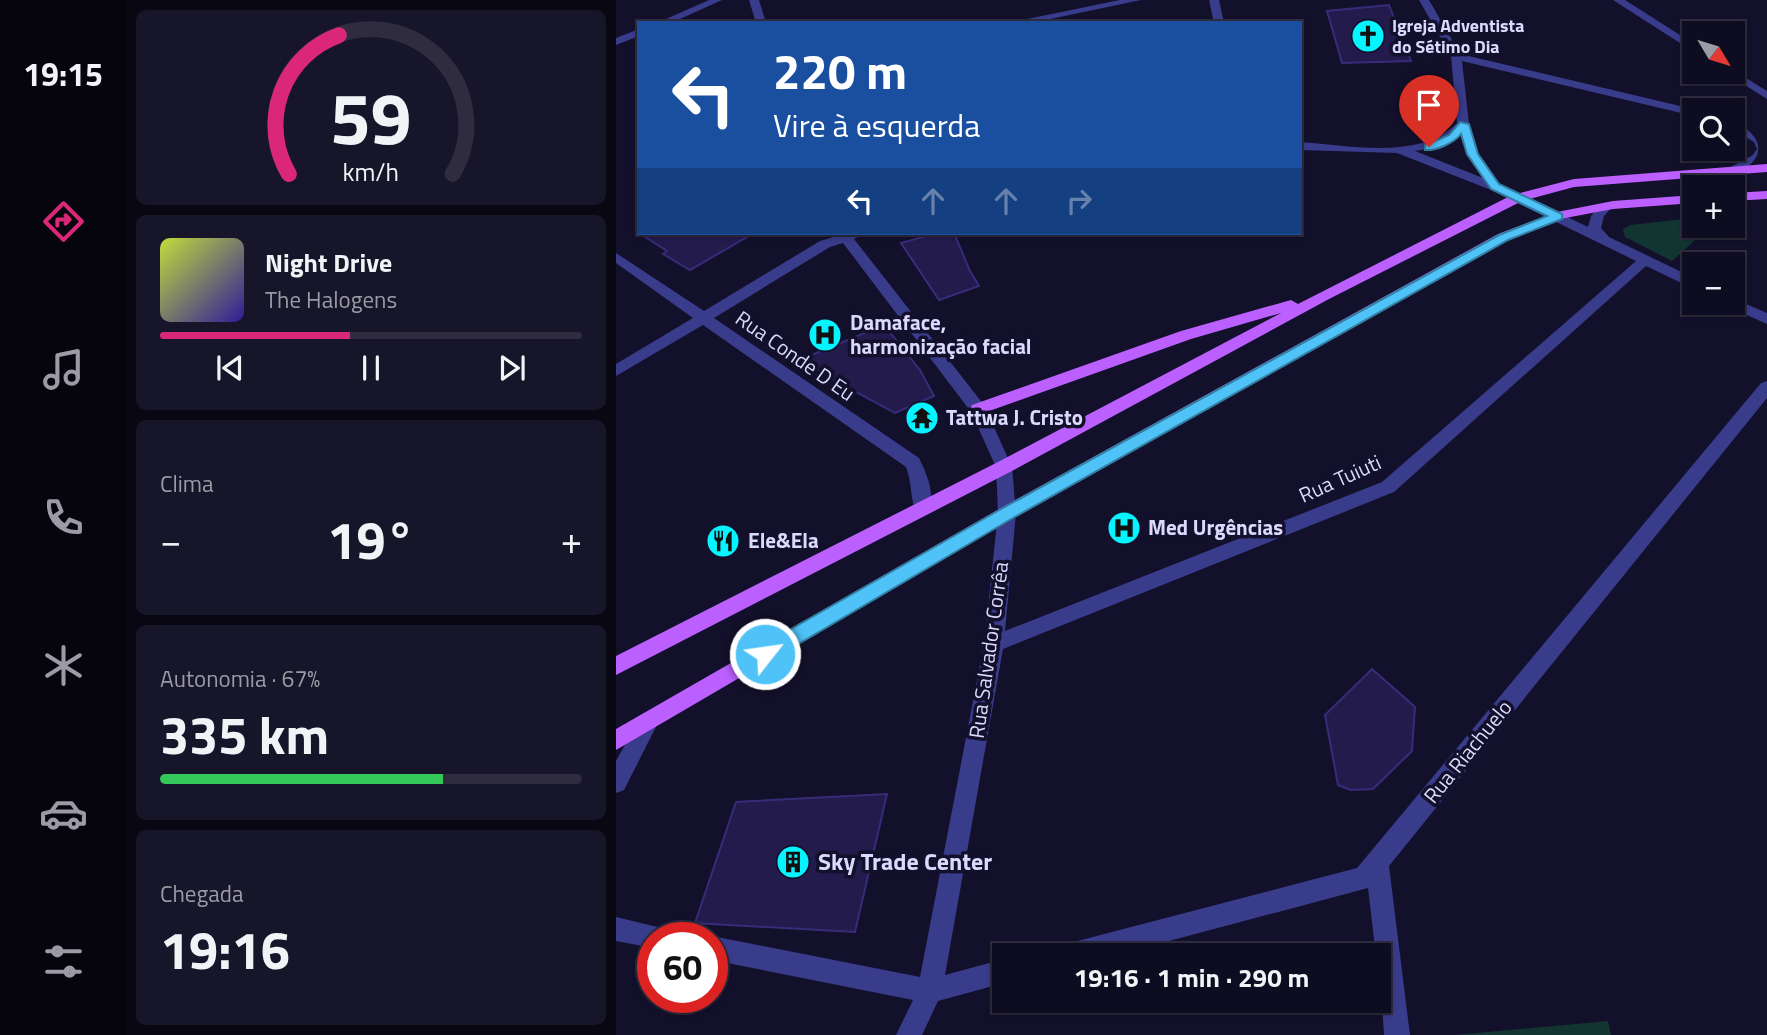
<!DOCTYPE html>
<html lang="pt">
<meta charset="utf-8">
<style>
:root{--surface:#0e0c20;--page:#171529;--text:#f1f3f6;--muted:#9b9ba5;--line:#2e2c3e;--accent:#db2777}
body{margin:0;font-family:"Titillium Web",sans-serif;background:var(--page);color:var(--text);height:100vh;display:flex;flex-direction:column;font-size:26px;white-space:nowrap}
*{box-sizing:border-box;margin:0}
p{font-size:23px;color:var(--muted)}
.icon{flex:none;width:38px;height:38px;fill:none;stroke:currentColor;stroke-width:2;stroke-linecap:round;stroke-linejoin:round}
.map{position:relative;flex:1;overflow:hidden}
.panel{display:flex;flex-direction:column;gap:10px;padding:10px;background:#080712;width:490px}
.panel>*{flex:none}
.guide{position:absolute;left:21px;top:21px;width:665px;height:214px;border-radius:0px;box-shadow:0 2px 5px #0004,0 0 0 2px var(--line);background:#1a4fa0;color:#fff;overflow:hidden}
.needle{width:46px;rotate:128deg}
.controls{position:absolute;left:1066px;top:21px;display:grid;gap:14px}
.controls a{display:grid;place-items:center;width:63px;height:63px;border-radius:0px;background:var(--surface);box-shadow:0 2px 5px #0004,0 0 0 2px var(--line);font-size:35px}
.speed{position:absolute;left:21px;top:922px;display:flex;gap:14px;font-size:35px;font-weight:700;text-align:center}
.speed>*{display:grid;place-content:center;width:91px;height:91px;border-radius:50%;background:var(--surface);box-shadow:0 2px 5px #0004,0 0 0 2px var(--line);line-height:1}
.speed .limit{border:10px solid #d22;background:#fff;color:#111}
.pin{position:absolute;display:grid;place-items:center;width:60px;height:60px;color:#fff;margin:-72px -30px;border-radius:50% 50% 50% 0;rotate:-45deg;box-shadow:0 0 7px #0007}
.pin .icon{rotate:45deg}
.me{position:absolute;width:77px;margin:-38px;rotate:60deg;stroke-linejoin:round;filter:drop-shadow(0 0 5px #0008)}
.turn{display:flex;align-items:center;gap:24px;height:147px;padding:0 21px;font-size:32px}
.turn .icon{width:91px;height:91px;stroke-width:2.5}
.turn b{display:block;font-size:49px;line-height:60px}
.lanes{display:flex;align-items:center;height:66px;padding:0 21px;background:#0003;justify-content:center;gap:35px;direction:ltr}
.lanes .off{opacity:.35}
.big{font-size:52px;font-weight:700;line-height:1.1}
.panel .card{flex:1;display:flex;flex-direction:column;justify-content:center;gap:10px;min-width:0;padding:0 24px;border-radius:10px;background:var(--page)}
.panel .dial{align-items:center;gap:0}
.dial svg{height:182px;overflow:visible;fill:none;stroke:var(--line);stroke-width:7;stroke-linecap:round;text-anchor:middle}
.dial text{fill:var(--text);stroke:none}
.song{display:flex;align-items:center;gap:21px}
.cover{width:84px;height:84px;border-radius:10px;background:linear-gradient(135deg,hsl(70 70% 55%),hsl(250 70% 35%))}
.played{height:7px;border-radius:4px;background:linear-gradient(90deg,var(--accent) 45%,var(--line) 45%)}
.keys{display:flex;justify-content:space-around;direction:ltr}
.heat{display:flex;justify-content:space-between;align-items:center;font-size:38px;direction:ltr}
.charge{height:10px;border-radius:5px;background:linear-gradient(90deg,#34c759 67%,var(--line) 0)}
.trip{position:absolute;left:376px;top:943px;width:399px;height:70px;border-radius:0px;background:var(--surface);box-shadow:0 2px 5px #0004,0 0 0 2px var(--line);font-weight:700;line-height:70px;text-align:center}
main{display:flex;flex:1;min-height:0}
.dock{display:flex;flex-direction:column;width:126px;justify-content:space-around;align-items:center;background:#06050d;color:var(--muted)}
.dock .icon{width:49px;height:49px}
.dock .selected{color:var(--accent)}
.dock b{font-size:32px;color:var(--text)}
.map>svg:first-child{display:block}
</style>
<main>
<nav class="dock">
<b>19:15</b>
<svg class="icon selected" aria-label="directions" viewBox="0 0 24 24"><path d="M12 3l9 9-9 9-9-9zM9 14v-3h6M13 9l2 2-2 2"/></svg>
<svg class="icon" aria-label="music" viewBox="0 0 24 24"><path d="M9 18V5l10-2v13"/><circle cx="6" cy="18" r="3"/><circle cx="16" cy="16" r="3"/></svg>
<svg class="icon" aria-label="phone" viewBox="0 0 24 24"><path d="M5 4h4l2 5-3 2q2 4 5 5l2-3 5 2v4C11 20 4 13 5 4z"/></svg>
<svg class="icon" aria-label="climate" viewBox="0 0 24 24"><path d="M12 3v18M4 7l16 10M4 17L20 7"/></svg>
<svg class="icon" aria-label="car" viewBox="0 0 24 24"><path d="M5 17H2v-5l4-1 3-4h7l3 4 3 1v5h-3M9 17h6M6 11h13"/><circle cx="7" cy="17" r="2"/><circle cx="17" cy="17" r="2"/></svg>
<svg class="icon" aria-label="filters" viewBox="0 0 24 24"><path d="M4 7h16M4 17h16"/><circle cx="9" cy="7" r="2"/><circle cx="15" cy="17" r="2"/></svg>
</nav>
<section class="panel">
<div class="card dial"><svg viewBox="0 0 100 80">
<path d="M14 69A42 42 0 1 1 86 69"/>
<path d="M14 69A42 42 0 0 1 36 8" stroke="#db2777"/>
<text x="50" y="56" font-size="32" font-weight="700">59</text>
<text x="50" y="72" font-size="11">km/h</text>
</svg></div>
<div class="card">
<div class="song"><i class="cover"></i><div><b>Night Drive</b><p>The Halogens</p></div></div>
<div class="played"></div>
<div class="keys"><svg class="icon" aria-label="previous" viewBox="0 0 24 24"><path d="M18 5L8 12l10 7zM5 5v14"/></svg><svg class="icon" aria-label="pause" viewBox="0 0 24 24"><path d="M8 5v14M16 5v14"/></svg><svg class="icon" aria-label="next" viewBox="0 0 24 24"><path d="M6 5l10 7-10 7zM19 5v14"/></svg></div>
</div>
<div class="card"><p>Clima</p>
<div class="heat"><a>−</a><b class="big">19°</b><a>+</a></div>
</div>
<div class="card"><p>Autonomia · 67%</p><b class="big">335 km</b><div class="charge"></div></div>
<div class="card"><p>Chegada</p><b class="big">19:16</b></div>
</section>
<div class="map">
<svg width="1151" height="1035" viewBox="0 0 1151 1035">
<rect width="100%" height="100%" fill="#13102b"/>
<g fill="#133532">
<polygon points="1117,131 1124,137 1127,148 1118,158 1093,159 1090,149 1116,149"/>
<polygon points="1078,218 1078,226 1084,226 1078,241 1056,261 1009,237 1007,229 1014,225"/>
<polygon points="992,1021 995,1035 838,1035"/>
</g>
<g fill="#221b4c" stroke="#372c79" stroke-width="2">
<polygon points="773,5 795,61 726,63 711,11"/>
<polygon points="23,233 138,233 74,270 47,254 51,251"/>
<polygon points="321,233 338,233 354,271 363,286 323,300 285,243"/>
<polygon points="268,325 304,370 318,396 279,413 208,375 188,358"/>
<polygon points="756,669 799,707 796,751 757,789 735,790 722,785 709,715"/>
<polygon points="271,794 239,932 79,923 120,802"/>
</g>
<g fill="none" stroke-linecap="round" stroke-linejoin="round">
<g fill="#393b8b" fill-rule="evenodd">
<polygon points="93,0 106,0 55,23 41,23"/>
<polygon points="133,0 143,0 150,23 140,23"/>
<polygon points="504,0 525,0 415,23 392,23"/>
<polygon points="593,0 603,0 608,23 598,23"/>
<path d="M803,0H813L844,54L1081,110H1078V116L846,61L853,124L863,154L884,184L972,227L975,216L986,203H996L997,206L988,216L985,228L993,237L1078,278V289L1030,266L778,492L387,649L329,975L388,959V983L322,1001L306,1035H280L297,1000L96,960V938H91L96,936L304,977L368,644L382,513L380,467L355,412L227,243L214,247L98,318L303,458C311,474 320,495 312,512H300C294,498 296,482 290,467L87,325L0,376V364L77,318L0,263V253L88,311L204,241L221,236L220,233H249L238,239L368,405L396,467L400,513L389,631L766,482L1020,261L875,190L781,153L684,150V142C732,145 804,161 841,123L835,56ZM844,134L851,154L867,178L799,151L822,147Z"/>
<polygon points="997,0 1009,0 1078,44 1078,52"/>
<polygon points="23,29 23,36 0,45 0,38"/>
<polygon points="1117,70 1151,91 1151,99 1108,72"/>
<path d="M1116,121C1151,136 1151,161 1117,175L1113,174V168L1137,155L1141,149L1138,142L1116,129Z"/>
<polygon points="1116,298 1151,313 1151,324 1111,306 1109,303 1116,303"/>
<polygon points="1151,381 1151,398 773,866 794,1035 768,1035 763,956 760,956 752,888 497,956 438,956 442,948 450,944 741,868 1145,383"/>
<polygon points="33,711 40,714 43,721 8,790 0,793 0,761 26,714"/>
<polygon points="0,917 54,930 58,938 37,938 37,948 0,941"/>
</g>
<g fill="#bb60ff" fill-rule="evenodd">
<polygon points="1151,164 1151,172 958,187 906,201 713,299 394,472 0,675 0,656 382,462 665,313 575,339 362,415 354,409 356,405 565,331 675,300 682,304 896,195 958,179"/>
<polygon points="1151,191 1151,199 1116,201 1116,193"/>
<polygon points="1078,195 1078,203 997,209 944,219 892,240 397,518 0,750 0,729 385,508 882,234 941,212 997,201"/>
</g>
</g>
<path fill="#4fc3f7" stroke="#337fa1" stroke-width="2" d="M844,122L853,124L862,154L883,184L946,214V219L892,240L397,518L155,660L149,662L142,660L140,654L142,648L385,509L883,235L931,216L875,189L851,154L845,134C838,143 820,151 809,150V145L833,135Z"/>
<defs>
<symbol id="church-disc" viewBox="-11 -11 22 22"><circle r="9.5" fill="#05f4ff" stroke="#13102b"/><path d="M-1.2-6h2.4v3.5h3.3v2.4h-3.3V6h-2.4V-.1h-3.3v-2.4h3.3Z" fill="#111"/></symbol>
<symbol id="hospital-disc" viewBox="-11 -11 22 22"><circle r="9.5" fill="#05f4ff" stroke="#13102b"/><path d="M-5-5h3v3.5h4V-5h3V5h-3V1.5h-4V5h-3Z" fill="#111"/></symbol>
<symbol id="temple-disc" viewBox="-11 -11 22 22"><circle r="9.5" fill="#05f4ff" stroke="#13102b"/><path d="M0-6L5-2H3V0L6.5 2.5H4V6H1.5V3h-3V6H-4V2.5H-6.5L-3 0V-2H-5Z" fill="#111"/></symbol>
<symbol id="restaurant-disc" viewBox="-11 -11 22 22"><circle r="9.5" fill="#05f4ff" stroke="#13102b"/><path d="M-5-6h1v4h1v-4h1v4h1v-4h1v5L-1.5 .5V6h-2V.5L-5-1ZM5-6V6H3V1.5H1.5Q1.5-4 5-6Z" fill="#111"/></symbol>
<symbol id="building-disc" viewBox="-11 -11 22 22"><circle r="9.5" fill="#05f4ff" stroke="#13102b"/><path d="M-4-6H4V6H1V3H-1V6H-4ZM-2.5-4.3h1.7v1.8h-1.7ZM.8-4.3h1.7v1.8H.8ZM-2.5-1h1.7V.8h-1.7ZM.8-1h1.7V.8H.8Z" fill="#111"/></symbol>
</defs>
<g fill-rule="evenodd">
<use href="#church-disc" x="733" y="17" width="38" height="38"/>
<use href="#hospital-disc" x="190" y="316" width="38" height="38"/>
<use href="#temple-disc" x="287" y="399" width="38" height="38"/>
<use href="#hospital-disc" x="489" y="509" width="38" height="38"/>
<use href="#restaurant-disc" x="88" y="522" width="38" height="38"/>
<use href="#building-disc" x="158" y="843" width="38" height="38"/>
</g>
<g text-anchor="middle" stroke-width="7" stroke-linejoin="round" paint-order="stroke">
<g font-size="18" font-weight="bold" fill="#dcd9ff" stroke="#13102b" text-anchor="start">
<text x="776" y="32">Igreja Adventista<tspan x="776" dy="21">do Sétimo Dia</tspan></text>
</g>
<g font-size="21" font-weight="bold" fill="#dcd9ff" stroke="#13102b" text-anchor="start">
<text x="234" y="330">Damaface,<tspan x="234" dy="24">harmonização facial</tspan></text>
<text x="330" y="425">Tattwa J. Cristo</text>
<text x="532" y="535">Med Urgências</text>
<text x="132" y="548">Ele&amp;Ela</text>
</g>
<g font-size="21" fill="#dcd9ff" stroke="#13102b">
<text transform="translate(179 356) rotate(35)" y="7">Rua Conde D Eu</text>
<text transform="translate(724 479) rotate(-24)" y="7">Rua Tuiuti</text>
<text transform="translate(373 650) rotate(-82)" y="7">Rua Salvador Corrêa</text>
<text transform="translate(852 752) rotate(-51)" y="7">Rua Riachuelo</text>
</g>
<g font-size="24" font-weight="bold" fill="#dcd9ff" stroke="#13102b" text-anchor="start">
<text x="202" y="870">Sky Trade Center</text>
</g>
</g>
</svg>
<div class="controls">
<a><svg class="needle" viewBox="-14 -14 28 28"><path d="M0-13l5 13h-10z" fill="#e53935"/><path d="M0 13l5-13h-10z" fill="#9b9ba5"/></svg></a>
<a><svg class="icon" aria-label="search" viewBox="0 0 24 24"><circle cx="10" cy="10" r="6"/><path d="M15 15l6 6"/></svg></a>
<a>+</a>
<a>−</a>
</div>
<div class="speed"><div class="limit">60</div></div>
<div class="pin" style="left:813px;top:147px;background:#d93025"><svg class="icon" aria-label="arrive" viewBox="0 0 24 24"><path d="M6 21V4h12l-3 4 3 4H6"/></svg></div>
<svg class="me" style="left:149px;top:654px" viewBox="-20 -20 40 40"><circle r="17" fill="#4fc3f7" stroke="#fff" stroke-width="3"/><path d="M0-11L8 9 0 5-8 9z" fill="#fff"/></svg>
<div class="trip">19:16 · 1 min · 290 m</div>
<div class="guide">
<div class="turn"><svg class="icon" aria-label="left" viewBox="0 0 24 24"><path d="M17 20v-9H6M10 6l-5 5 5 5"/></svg><div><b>220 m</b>Vire à esquerda</div></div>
<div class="lanes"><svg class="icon" aria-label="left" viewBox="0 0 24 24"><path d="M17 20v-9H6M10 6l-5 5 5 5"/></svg><svg class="icon off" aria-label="ahead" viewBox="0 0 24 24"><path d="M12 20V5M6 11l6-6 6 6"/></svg><svg class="icon off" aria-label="ahead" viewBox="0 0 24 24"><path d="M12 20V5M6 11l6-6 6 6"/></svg><svg class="icon off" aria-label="right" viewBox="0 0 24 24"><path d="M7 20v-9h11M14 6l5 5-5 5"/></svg></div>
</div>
</div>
</main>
